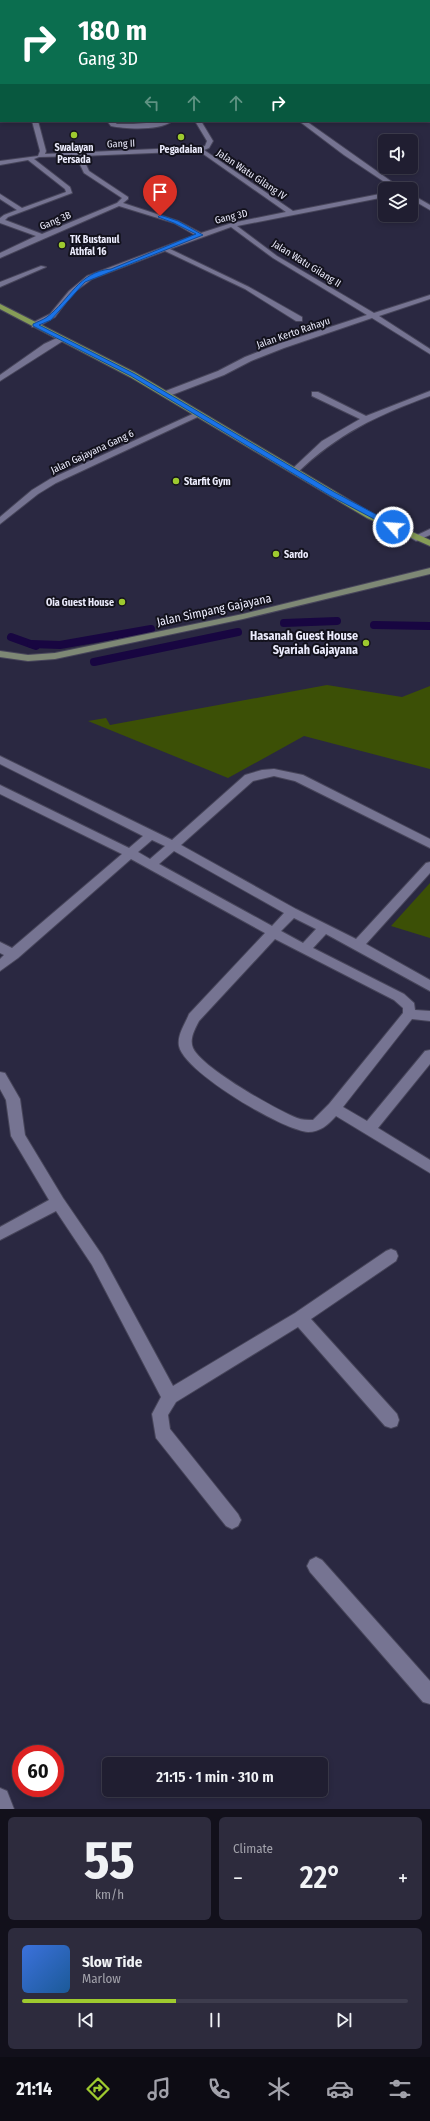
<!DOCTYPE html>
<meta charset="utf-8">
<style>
:root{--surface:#201e31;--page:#2d2b3d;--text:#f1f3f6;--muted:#a2a2ab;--line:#3d3c4d;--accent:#9eca2f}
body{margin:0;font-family:"Fira Sans Condensed",sans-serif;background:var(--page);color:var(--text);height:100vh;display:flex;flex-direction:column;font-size:15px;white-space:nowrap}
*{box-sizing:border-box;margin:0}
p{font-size:13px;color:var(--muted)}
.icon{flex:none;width:22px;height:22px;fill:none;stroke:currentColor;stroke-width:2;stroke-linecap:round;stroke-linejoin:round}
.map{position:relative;height:1809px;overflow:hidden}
.details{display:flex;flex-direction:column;gap:8px;padding:8px;background:#12101b;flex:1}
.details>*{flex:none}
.top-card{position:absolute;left:0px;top:0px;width:430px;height:122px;box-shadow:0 2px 6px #0003,0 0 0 1px var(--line);background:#0b6e4f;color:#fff;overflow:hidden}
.controls{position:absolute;left:378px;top:134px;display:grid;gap:8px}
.controls a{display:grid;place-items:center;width:40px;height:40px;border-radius:6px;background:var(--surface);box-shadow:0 2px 6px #0003,0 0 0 1px var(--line);font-size:20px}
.speed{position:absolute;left:12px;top:1745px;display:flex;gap:8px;font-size:20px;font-weight:700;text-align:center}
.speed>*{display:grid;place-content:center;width:52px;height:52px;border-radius:50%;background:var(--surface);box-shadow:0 2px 6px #0003,0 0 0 1px var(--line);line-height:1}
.speed .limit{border:6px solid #d22;background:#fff;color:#111}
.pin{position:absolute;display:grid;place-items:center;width:34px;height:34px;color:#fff;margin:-41px -17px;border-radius:50% 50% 50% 0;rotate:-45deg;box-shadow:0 0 4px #0007}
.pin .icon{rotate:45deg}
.me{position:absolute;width:44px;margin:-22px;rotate:296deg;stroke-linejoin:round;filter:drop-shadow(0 0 3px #0008)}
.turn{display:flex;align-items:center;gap:14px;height:84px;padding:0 12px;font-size:18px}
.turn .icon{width:52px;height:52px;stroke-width:2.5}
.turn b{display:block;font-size:28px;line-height:34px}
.lanes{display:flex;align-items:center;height:38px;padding:0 12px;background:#0003;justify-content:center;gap:20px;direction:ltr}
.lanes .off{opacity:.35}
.big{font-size:30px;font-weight:600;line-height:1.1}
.details .tile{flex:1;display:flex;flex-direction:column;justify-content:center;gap:6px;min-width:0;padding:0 14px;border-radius:6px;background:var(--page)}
.details .dial{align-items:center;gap:0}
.dial b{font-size:52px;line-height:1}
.song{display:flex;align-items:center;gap:12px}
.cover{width:48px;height:48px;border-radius:6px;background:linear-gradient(135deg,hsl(220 70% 55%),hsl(210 70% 35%))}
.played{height:4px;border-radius:2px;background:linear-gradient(90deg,var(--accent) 40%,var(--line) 40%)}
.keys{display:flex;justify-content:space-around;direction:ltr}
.heat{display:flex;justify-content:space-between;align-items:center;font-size:22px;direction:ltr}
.details .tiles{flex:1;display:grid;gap:8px;grid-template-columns:1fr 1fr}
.tile:last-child{grid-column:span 2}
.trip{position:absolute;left:102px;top:1757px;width:226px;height:40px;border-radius:6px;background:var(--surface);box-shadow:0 2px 6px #0003,0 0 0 1px var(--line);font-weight:600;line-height:40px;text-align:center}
.tabs{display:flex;height:64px;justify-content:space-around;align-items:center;background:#0d0c14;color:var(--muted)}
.tabs .icon{width:28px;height:28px}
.tabs .current{color:var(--accent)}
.tabs b{font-size:18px;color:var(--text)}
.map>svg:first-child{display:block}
</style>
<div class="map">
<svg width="430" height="1809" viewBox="0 0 430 1809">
<rect width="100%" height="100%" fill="#2a2841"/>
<g fill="#3c5006">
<polygon points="327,685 402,697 430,686 430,769 304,736 228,778 88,721 106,718 110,725"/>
<polygon points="430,883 430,938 391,926"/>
</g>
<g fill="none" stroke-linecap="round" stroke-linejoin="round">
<g stroke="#180641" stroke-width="8">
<polyline points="284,623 337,621"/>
<polyline points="374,625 430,626"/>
<polyline points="11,637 36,646"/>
<polyline points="31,644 60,645 151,629"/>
<polyline points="94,662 238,632"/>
</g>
<g fill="#180641" fill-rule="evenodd">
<polygon points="69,0 93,0 94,1 70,1"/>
<polygon points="199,0 224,0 198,1"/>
<polygon points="405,0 429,0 430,1 429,2"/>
</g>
<defs>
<g id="lane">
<rect x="429" y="24" width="1" height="2"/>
<polygon points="429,81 430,82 430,86 429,85"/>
<rect x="429" y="111" width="1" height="4"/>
<path d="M107,121H113L117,124H133L172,121C161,131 125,129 111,126Z"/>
<polygon points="316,1557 322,1560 430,1681 430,1704 423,1702 310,1572 307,1566 310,1560"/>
</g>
<g id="street">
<polygon points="61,0 71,0 61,1"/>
<rect x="0" y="4" width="1" height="3"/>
<path d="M32,121H38L46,151L45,154L200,147L205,146L207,141L195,121H201L213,141L209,148L204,150L293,211L385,193V197L237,226L277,256L374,313L430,295V299L379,316L430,349V354L372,318L284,348L251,361L224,375L169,396H163V392L218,371L245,357L278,344L367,315L273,258L231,227L170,249L249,287L302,317V321H296L245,289L165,251L92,279L73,293L55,317L38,327H32V323L50,314L69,291L87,276L195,235L174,223L119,206L0,258V253L36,236L0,223V218L4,215L17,210L0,199V194L22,208L66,192L65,189L28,160L0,165V161L38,156L40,151ZM199,151L286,212L232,223L201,233L178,221L123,203L128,199V197L89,171L82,156ZM76,156L84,173L122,198L117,203L42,234L5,220L8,217L72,193L70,187L34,159L39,157Z"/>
<polygon points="299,121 306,121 402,189 395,189 344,155"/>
<polygon points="411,194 430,205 430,210 411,199"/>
<polygon points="41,266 46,267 0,287 0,282"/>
<polygon points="59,337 66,339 0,381 0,375 44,344"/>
<path d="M430,391V396C378,415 337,434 297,473L290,471L322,441L360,419L312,396V392H318L366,416Z"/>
<polygon points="197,412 204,414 56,483 38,494 0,524 0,517 32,490 50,479"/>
<polygon points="430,529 430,535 416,541 411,538"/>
<path d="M0,756L172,840L245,775L262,770L274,769L303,775L430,839V848L295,781L274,776L253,781L181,845L296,909L356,939L426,863L430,862V873L366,944L430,980V991L326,934L313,948L404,994L414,1003L415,1010L430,1011V1021L412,1019L343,1107L367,1121L425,1051L430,1050V1064L378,1128L430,1160V1173L336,1116C328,1125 320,1132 308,1132C282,1130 184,1072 179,1046C177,1035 185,1024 189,1014L265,933L131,859L18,958L0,971V959L4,955L0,953V942L12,948L122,854L0,794V785L129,848L143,836L0,764ZM152,840L165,846L150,859L138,852ZM174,851L284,913L272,926L159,864ZM294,918L316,929L303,943L281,931ZM275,939L394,1000L403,1008V1013L329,1104L313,1120C308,1120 302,1120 297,1118C275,1109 202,1068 193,1048C189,1039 195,1029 199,1021Z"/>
<polygon points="0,1072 5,1073 20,1099 25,1135 63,1198 102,1255 173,1386 295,1313 386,1251 391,1249 396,1251 398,1256 396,1261 311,1319 397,1414 399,1420 397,1426 391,1428 385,1426 298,1327 176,1402 168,1415 170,1429 238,1514 241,1520 238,1526 232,1529 226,1526 156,1438 152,1414 161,1397 92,1265 56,1211 0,1240 0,1227 49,1200 11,1136 6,1100 0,1089"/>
<polygon points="0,1788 7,1791 14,1809 0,1809"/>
</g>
<polygon id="secondary" points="430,568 430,574 243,619 55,659 28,661 0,657 0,651 28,655 55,653 243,614"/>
<g id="primary">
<rect x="429" y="100" width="1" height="4"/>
<polygon points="0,118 1,121 3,121 0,122"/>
<polygon points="0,304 136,373 373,514 430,540 430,546 367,518 130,377 0,309"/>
</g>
</defs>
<use href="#lane" stroke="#47455a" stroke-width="2"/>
<use href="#street" stroke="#47455a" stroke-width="2"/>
<use href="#secondary" stroke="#47455a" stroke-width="2"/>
<use href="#primary" stroke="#47455a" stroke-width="2"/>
<use href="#lane" fill="#767492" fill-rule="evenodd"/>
<use href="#street" fill="#767492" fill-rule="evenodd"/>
<use href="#secondary" fill="#7e8875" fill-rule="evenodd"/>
<use href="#primary" fill="#869c57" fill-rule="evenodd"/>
</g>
<path fill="#1a73e8" stroke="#114b97" d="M160,215L178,221L203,235L85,282L51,320L39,325L135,374L334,492L396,525V528H391L329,495L131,376L33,326V324C37,322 43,320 47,317C70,300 78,272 111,269L196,234L174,223L158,217Z"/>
<g fill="#9eca2f" stroke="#13121d" stroke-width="1.5">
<circle cx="74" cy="135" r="4"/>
<circle cx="181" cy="137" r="4"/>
<circle cx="62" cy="245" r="4"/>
<circle cx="176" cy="481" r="4"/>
<circle cx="276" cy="554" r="4"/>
<circle cx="122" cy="602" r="4"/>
<circle cx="366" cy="643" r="4"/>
</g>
<g text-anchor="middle" stroke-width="4" stroke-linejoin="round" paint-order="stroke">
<g font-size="10" fill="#ebebfc" stroke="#13121d">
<text transform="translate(121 143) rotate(-2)" y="4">Gang II</text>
<text transform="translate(252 174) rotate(34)" y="4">Jalan Watu Gilang IV</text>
<text transform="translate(231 216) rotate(-13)" y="4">Gang 3D</text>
<text transform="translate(55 220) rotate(-23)" y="4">Gang 3B</text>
<text transform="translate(307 263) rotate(32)" y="4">Jalan Watu Gilang II</text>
<text transform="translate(293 332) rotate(-19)" y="4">Jalan Kerto Rahayu</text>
<text transform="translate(92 451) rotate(-25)" y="4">Jalan Gajayana Gang 6</text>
</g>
<g font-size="10" font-weight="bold" fill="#ebebfc" stroke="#13121d" text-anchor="start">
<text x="74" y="151" text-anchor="middle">Swalayan<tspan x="74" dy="12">Persada</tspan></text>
<text x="181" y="153" text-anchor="middle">Pegadaian</text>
<text x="70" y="243">TK Bustanul<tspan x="70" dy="12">Athfal 16</tspan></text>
<text x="184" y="485">Starfit Gym</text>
<text x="284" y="558">Sardo</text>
<text x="114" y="606" text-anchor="end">Oia Guest House</text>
</g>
<g font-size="12" fill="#ebebfc" stroke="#13121d">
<text transform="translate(214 610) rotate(-12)" y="4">Jalan Simpang Gajayana</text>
</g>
<g font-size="12" font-weight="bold" fill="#ebebfc" stroke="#13121d" text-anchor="end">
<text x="358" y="640">Hasanah Guest House<tspan x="358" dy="14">Syariah Gajayana</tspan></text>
</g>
</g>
</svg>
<div class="controls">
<a><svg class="icon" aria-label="sound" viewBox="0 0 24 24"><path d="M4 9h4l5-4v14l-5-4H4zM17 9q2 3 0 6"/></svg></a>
<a><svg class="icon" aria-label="layers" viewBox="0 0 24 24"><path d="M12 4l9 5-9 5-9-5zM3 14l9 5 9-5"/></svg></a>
</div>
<div class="speed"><div class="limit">60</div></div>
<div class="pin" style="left:160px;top:216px;background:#d93025"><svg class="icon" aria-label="arrive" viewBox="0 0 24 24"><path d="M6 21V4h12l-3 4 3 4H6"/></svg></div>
<svg class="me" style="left:393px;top:527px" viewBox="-20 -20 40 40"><circle r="17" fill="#1a73e8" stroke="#fff" stroke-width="3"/><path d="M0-11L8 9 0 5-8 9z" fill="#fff"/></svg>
<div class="trip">21:15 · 1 min · 310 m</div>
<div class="top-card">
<div class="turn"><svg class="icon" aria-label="right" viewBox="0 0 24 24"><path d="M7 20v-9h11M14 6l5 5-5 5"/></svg><div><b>180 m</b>Gang 3D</div></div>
<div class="lanes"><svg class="icon off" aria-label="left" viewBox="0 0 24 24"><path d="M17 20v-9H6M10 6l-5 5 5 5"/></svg><svg class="icon off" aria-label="ahead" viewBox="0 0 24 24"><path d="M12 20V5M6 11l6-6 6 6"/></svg><svg class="icon off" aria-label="ahead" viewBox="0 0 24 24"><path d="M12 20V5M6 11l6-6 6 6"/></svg><svg class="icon" aria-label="right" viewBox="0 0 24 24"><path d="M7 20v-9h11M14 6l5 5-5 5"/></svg></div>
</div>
</div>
<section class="details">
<div class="tiles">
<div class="tile dial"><b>55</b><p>km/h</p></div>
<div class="tile"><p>Climate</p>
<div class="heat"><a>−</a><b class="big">22°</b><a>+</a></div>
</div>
<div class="tile">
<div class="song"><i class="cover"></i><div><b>Slow Tide</b><p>Marlow</p></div></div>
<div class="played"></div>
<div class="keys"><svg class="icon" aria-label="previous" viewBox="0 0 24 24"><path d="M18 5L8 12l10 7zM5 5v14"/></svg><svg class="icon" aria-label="pause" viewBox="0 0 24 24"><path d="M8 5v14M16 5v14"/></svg><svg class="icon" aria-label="next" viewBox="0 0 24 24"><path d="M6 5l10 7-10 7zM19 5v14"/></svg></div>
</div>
</div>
</section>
<nav class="tabs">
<b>21:14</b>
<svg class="icon current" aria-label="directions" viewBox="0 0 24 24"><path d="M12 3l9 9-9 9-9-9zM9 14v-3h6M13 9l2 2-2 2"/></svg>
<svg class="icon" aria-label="music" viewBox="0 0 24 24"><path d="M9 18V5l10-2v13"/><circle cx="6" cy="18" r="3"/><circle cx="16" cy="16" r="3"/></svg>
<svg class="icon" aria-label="phone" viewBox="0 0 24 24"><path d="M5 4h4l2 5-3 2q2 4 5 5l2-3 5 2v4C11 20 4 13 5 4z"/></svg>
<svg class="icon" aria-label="climate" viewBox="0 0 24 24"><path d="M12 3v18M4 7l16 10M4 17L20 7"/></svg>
<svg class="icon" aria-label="car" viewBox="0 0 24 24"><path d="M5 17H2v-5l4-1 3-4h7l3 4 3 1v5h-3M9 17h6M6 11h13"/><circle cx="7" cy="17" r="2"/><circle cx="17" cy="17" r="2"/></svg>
<svg class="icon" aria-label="filters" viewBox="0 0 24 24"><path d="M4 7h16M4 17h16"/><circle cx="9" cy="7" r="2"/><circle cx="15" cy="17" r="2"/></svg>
</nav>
